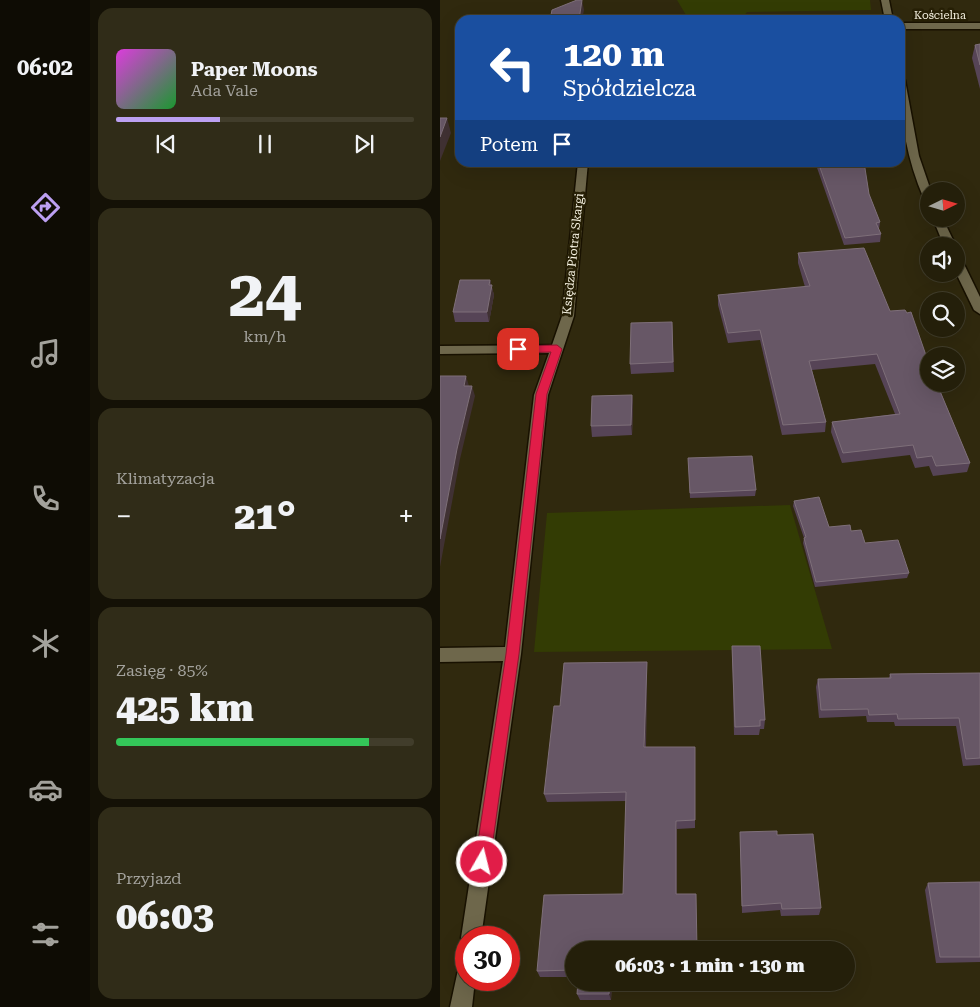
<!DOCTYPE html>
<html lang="pl">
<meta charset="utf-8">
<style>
:root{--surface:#241f0a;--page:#302c18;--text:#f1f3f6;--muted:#a3a29c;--line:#413d2b;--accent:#bca0f2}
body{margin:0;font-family:"Roboto Serif",serif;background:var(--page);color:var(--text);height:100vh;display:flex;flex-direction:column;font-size:19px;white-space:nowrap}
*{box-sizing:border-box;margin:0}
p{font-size:16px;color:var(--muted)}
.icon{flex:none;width:28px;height:28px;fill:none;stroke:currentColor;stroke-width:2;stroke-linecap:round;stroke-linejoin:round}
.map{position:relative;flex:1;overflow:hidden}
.drawer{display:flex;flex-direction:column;gap:8px;padding:8px;background:#141106;width:350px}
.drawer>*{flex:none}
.top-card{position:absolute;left:15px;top:15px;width:450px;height:152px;border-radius:15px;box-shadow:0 5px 20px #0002,0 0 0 1px var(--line);background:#1a4fa0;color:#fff;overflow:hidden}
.needle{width:32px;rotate:85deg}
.tools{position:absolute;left:480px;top:182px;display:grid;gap:10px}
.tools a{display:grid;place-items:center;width:45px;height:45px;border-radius:50%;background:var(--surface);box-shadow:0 5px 20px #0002,0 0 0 1px var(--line);font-size:25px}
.speed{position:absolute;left:15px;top:926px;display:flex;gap:10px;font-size:25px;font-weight:700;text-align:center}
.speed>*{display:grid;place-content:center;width:65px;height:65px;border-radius:50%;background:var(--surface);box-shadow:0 5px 20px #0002,0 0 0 1px var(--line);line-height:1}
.speed .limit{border:8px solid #d22;background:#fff;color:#111}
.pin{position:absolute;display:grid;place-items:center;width:42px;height:42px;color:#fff;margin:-21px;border-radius:10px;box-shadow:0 2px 8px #0006}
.me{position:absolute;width:55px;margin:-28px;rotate:8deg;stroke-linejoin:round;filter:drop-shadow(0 0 4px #0008)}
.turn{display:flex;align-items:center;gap:18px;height:105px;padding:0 25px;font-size:22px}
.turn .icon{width:65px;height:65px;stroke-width:2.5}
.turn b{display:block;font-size:35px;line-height:42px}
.then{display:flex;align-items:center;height:48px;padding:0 25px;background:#0003;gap:10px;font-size:19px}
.big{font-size:38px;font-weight:800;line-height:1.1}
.drawer .tile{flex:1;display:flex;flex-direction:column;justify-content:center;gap:8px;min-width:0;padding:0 18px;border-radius:15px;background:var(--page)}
.drawer .dial{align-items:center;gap:0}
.dial b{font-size:65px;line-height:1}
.song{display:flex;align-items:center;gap:15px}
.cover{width:60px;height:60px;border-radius:8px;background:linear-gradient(135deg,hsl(300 70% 55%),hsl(130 70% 35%))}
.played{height:5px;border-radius:2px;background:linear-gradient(90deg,var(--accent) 35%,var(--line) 35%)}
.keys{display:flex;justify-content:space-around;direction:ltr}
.heat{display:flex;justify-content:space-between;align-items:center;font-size:28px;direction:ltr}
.charge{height:8px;border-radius:4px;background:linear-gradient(90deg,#34c759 85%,var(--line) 0)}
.trip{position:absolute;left:125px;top:941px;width:290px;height:50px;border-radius:25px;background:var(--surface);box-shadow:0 5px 20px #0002,0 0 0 1px var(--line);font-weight:800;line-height:50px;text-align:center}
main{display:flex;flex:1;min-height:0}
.dock{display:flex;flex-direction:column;width:90px;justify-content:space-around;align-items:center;background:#0e0c04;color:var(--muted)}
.dock .icon{width:35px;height:35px}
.dock .current{color:var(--accent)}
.dock b{font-size:22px;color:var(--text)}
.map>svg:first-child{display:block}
</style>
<main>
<nav class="dock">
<b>06:02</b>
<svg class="icon current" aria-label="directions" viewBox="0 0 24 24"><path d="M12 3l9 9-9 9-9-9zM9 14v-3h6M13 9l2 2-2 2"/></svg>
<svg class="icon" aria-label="music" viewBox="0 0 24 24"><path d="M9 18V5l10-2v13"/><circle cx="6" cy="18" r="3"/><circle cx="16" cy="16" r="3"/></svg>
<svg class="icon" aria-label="phone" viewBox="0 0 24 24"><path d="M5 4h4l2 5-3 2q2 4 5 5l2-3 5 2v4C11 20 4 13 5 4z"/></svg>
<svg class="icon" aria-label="climate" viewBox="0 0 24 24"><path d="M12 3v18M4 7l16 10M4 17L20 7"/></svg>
<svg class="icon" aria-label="car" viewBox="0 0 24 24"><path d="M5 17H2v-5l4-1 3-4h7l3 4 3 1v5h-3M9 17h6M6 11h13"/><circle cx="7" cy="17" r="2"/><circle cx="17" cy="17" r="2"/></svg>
<svg class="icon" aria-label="filters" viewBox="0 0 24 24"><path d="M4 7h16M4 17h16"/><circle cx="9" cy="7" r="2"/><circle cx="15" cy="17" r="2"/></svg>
</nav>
<section class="drawer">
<div class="tile">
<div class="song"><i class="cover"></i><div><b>Paper Moons</b><p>Ada Vale</p></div></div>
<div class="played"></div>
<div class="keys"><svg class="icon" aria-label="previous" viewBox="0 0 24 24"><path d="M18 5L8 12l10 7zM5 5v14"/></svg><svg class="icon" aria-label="pause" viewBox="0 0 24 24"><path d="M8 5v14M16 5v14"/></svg><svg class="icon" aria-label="next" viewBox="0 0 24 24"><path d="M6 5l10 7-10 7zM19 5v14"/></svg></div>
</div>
<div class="tile dial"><b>24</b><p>km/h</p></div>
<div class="tile"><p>Klimatyzacja</p>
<div class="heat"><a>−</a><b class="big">21°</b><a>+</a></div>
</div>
<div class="tile"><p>Zasięg · 85%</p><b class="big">425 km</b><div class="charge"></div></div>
<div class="tile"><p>Przyjazd</p><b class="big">06:03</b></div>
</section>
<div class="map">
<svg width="540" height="1007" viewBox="0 0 540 1007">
<rect width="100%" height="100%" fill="#30290e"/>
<g fill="#333c04">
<polygon points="237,0 430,0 431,10 307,12 303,17 283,20 249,20"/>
<polygon points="350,505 392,649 94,652 107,513"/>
</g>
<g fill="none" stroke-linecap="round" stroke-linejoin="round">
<defs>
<g id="minor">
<polygon points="441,0 449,0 453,20 445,20"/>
<rect x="460" y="23" width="80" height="6"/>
<path d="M460,77L465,80L479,156L491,191H489V202L484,199C467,160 460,120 460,77Z"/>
<polygon points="138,162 148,162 134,316 108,395 81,654 41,938 26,938 26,946 21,938 63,661 0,662 0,648 65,647 94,395 109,353 0,354 0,346 112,345 122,316"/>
<polygon points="493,219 503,219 516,246 504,246"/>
<polygon points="516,257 522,260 540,297 540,314 534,310 516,273"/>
<polygon points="26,962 26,980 35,980 32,1007 10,1007 19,965"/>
</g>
</defs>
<use href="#minor" stroke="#181100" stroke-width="3"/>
<use href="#minor" fill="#6e674b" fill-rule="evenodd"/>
</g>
<g fill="#564456">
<polygon points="540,44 540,89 532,58 535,45"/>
<polygon points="375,162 424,162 429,194 440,222 439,229 441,234 440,242 404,245"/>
<polygon points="358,253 450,311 489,364 530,463 527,472 493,476 489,466 475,468 470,455 402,463 391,432 392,422 455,414 435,364 372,370 386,422 385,432 342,435 320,340 288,343 278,305 278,295 365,287 358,263"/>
<polygon points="50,280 54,295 49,322 15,322 13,312"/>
<polygon points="232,322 234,372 191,374 190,364"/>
<polygon points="192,395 193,405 192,435 152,437 151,426"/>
<polygon points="248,458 316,490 315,496 250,498"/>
<polygon points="354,501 389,527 411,531 425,543 469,573 467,578 375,587 363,543 364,538 353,506"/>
<polygon points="292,646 325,720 324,729 320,729 319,735 294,735"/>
<polygon points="207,662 207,672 206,747 255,747 255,828 237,829 237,894 134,950 134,977 100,977 97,971 183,894 186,801 107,802 104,794 120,706"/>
<polygon points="540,673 540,765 523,766 516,726 455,726 454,722 427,722 426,716 379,718 376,687 378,679 449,678 450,674"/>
<polygon points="300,832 337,835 381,908 379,915 341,916 340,910 302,913"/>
<polygon points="540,882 540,962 496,963 485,890 488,883"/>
<polygon points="138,982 172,982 171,1000 140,1000 137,994"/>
</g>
<g fill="#403133">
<polygon points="142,0 144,10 142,20 139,20"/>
<polygon points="7,118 11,133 0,161 0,137"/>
<polygon points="50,280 54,295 49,322 47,312 49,285"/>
<polygon points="26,376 29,386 24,386"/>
<polygon points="32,386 35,396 20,459 0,567 0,539 17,449"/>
<polygon points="192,395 193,405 192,435 191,425"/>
<polygon points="207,662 207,672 205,756 204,747"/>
<polygon points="236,821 237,829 237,901 236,894"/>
<polygon points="170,982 172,982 171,1000 169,994"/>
</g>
<g fill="#675766" stroke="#7e6f79">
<polygon points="137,0 142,0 139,20 110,20 112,10"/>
<polygon points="540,44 540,65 535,45"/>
<polygon points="0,118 7,118 0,137"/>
<polygon points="378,162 424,162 429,194 440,222 436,223 441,234 405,238"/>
<polygon points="424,248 450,311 465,310 467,313 471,312 489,364 489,384 497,384 530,463 496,466 492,456 477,458 473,445 403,453 392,422 460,414 437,354 369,361 386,422 343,425 320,330 288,333 278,295 370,286 358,253"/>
<polygon points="20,280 50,280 49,285 52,285 47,312 13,312"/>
<polygon points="232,322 233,362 190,364 191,323"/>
<polygon points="0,376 26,376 24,386 32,386 17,449 0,539"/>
<polygon points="192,395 191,425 151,426 152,396"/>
<polygon points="312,456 316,490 250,493 248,458"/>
<polygon points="379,497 389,527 410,525 411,531 421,530 425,543 458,540 469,573 376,582 364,538 366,537 354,501"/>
<polygon points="292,646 320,646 325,720 320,720 320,726 295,727"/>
<polygon points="207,662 204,747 255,747 255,820 236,821 236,894 256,894 257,950 134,950 134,970 97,971 104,895 183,894 186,792 104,794 114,706 120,706 124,663"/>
<polygon points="540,673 540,758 526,759 519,718 458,719 457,714 429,715 428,709 381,710 378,679 451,678 450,674"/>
<polygon points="337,831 337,835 373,834 381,908 342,909 341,903 302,906 300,832"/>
<polygon points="540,882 540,957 500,957 488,883"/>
<polygon points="138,982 170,982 169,994 137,994"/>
</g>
<polygon fill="#e11d48" stroke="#92132f" points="117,345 122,349 107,394 79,654 50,862 48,867 42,869 37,867 35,862 66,654 96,394 111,352 78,353 73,349 78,346"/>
<g text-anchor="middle" stroke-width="5" stroke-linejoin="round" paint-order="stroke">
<g font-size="11" fill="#f6f2e2" stroke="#261f05">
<text x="500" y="19">Kościelna</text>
</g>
<g font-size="12" fill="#f6f2e2" stroke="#261f05">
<text transform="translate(133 254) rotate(-84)" y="4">Księdza Piotra Skargi</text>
</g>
</g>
</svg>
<div class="tools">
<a><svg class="needle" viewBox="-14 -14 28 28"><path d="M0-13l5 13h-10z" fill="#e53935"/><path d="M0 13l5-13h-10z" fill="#a3a29c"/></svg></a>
<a><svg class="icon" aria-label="sound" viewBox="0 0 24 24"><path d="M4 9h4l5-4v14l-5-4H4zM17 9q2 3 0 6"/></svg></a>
<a><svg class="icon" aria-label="search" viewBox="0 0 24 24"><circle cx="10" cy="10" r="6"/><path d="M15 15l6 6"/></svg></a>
<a><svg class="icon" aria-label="layers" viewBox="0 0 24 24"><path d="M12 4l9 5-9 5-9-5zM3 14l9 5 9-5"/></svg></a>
</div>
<div class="speed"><div class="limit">30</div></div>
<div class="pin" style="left:78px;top:349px;background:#d93025"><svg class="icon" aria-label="arrive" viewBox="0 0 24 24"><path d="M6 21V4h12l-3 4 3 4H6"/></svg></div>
<svg class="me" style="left:42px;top:862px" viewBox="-20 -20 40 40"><circle r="17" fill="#e11d48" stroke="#fff" stroke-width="3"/><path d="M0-11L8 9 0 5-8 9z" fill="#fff"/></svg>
<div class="trip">06:03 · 1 min · 130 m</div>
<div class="top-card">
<div class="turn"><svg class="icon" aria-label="left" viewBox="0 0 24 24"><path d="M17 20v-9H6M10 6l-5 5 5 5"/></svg><div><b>120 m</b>Spółdzielcza</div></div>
<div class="then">Potem<svg class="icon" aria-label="arrive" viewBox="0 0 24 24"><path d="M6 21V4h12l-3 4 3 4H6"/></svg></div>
</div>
</div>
</main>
